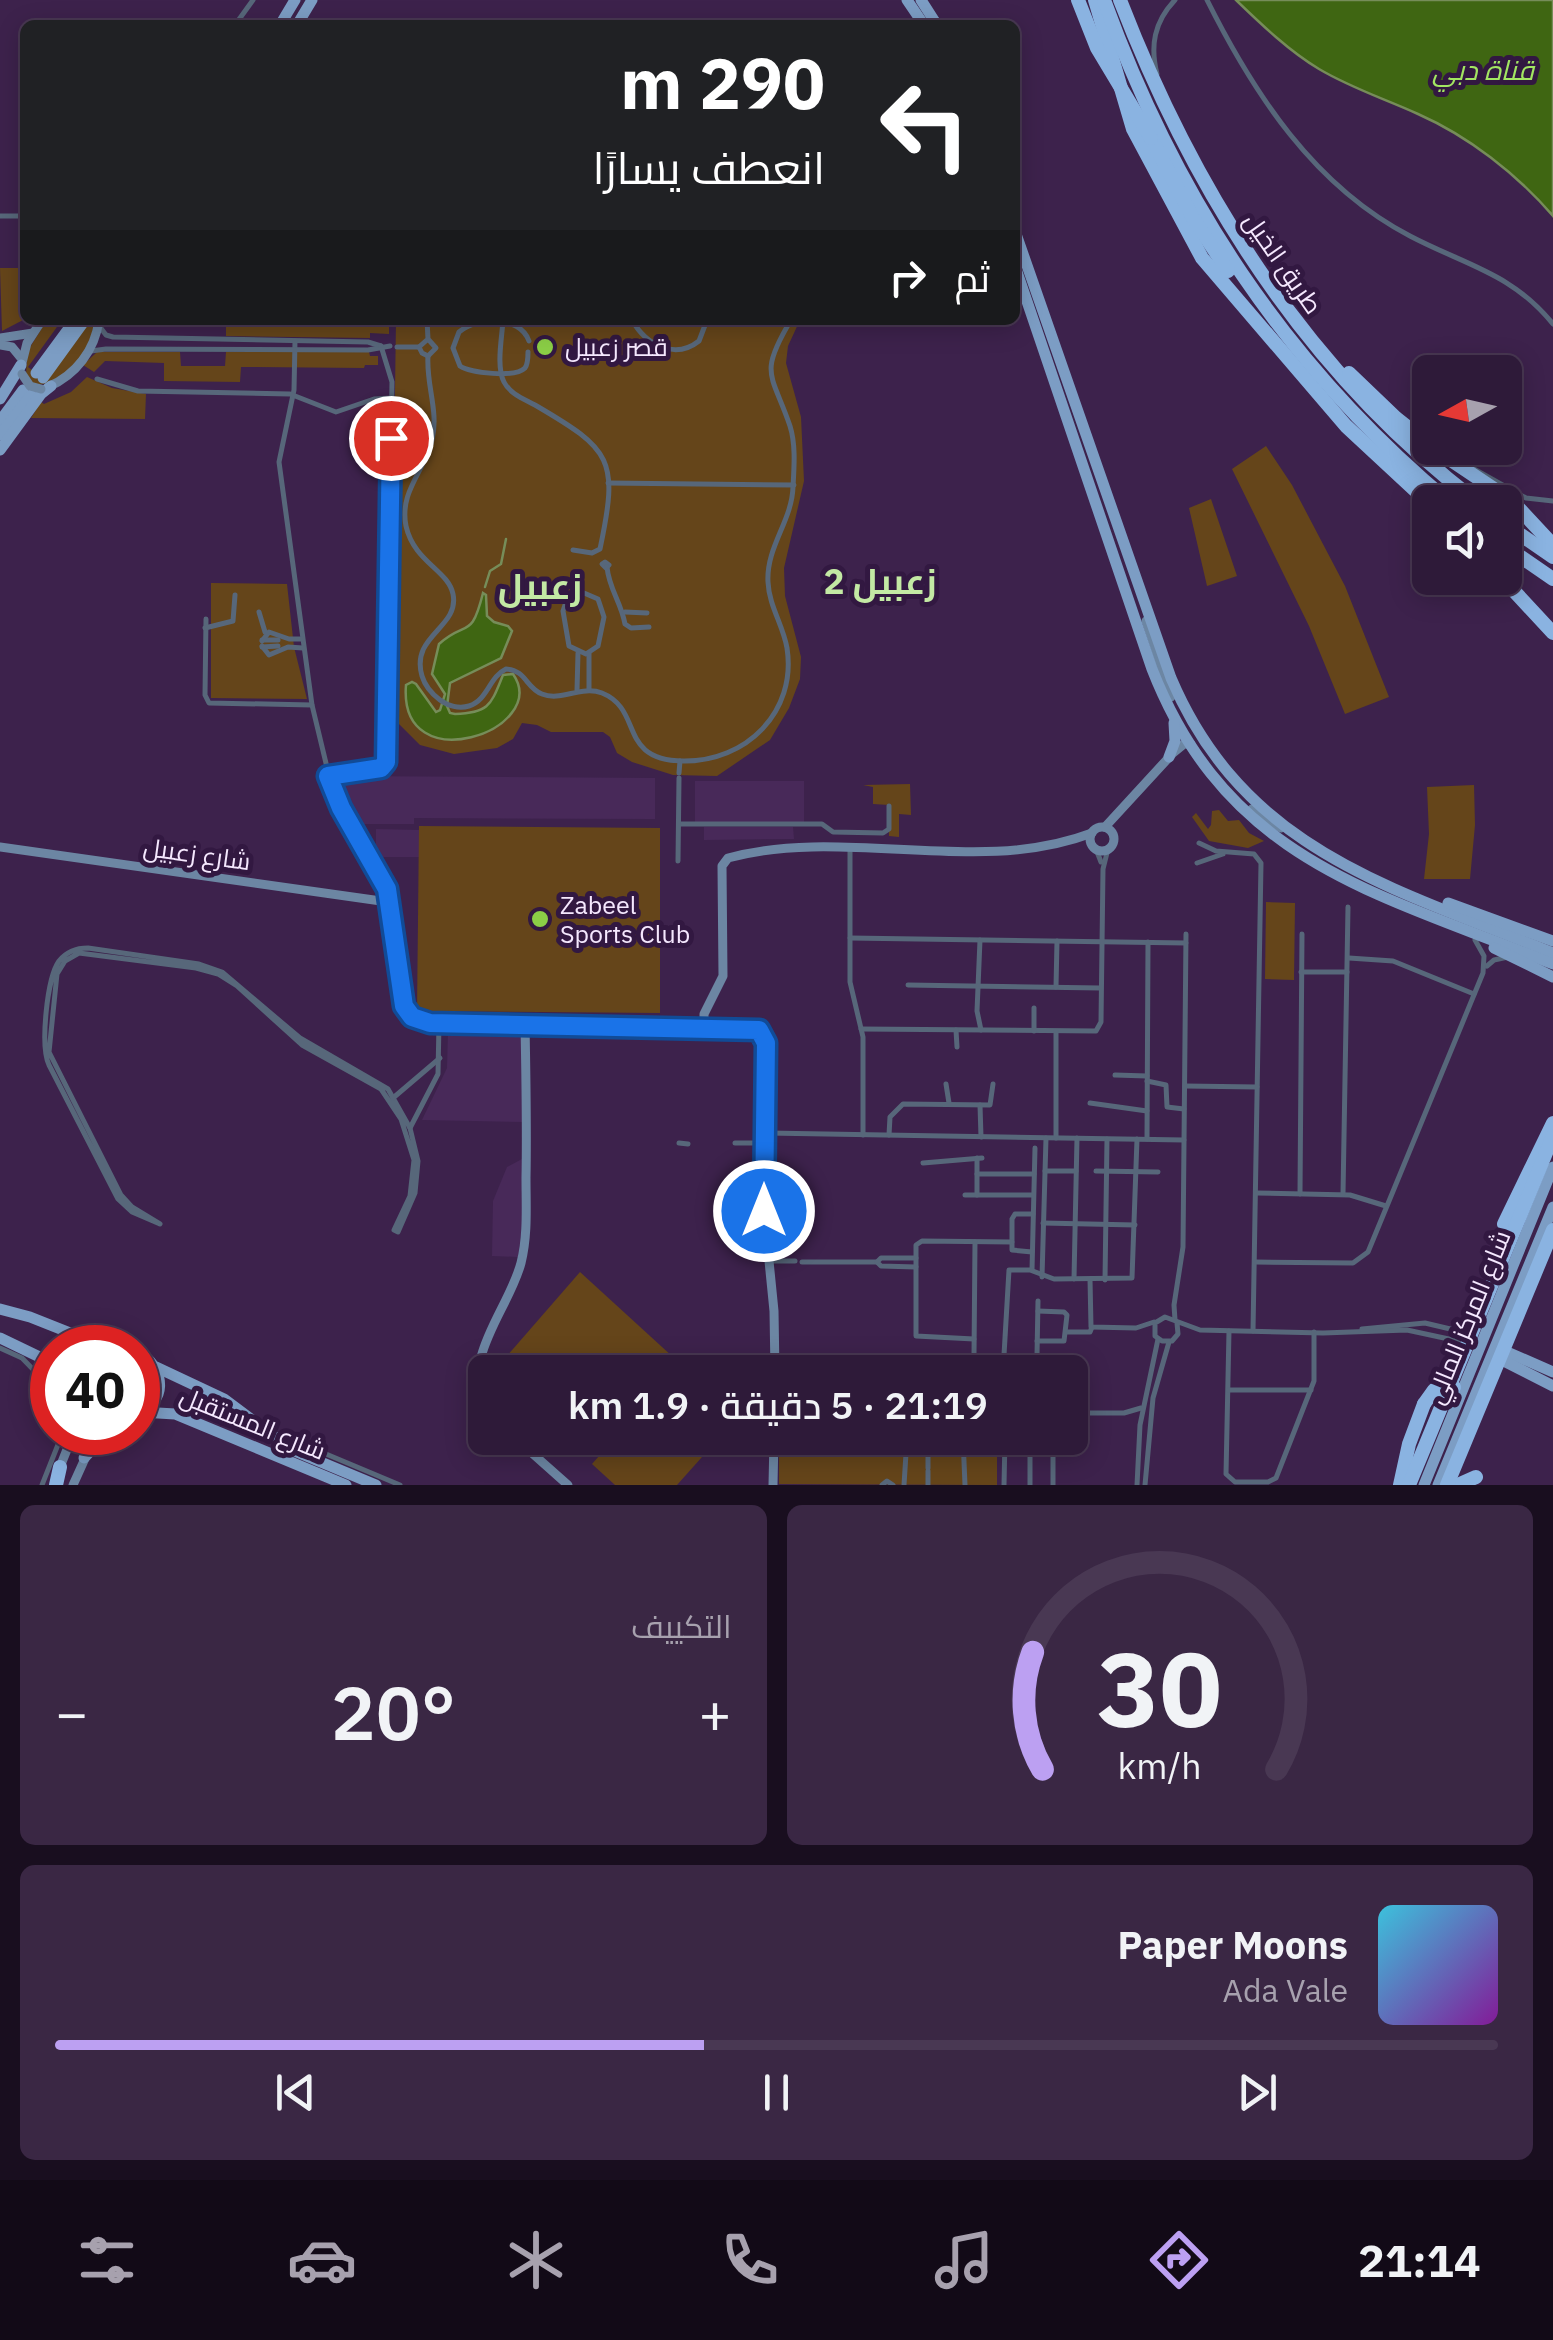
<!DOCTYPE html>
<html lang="ar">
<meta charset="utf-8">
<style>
:root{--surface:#2e1a39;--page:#3a2744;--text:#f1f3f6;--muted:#a7a1ae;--line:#493853;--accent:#bca0f2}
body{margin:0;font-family:"IBM Plex Sans",Cairo,sans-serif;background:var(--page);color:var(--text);direction:rtl;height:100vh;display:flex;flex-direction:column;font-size:38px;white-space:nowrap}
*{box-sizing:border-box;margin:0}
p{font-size:32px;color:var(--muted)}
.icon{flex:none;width:55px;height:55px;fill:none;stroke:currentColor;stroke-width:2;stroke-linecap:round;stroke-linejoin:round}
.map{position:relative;height:1485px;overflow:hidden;direction:ltr}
.sheet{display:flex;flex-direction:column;gap:20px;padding:20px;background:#190e1f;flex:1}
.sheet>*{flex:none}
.top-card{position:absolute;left:20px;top:20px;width:1000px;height:305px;border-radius:15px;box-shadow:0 5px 25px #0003,0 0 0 2px var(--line);direction:rtl;background:#202124;color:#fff;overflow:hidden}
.needle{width:65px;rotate:262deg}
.tools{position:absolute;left:1412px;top:355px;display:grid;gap:20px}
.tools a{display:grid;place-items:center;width:110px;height:110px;border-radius:15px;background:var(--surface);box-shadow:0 5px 25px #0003,0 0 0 2px var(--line);font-size:50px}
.speed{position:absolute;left:30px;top:1325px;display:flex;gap:20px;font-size:50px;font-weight:700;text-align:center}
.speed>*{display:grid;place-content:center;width:130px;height:130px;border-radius:50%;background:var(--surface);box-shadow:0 5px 25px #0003,0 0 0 2px var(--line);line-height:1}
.speed .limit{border:15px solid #d22;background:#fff;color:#111}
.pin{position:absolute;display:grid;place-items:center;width:85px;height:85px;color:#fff;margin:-42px;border:5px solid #fff;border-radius:50%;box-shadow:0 2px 10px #0007}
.me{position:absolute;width:110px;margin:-55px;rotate:0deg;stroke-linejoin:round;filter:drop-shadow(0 0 8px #0008)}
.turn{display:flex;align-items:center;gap:35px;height:210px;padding:0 30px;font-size:45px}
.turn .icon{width:130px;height:130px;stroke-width:2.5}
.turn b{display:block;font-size:70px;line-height:85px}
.then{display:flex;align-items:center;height:95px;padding:0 30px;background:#0003;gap:20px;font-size:38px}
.big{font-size:75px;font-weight:600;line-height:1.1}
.sheet .card{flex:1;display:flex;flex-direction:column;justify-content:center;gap:15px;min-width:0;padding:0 35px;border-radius:15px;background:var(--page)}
.sheet .dial{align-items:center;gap:0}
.dial svg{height:260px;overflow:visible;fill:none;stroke:var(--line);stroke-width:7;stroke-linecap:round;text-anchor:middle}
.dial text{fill:var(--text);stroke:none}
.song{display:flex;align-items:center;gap:30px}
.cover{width:120px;height:120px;border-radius:15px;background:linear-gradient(135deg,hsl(190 70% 55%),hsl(290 70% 35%))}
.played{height:10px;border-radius:5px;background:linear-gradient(90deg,var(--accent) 45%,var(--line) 45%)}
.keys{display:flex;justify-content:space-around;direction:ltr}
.heat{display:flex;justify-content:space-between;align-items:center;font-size:55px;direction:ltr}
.sheet .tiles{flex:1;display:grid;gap:20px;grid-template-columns:1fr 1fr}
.card:last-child{grid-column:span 2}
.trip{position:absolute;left:468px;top:1355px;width:620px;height:100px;border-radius:15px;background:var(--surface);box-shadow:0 5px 25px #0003,0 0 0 2px var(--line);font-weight:600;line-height:100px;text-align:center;direction:rtl}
.dock{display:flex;height:160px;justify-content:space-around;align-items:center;background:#120a17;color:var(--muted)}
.dock .icon{width:70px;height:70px}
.dock .active{color:var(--accent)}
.dock b{font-size:45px;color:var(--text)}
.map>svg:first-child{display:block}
</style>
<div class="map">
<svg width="1553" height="1485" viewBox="0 0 1553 1485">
<rect width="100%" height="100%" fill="#3d224c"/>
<g fill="#482959">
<polygon points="337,776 655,778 655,819 414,818 414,824 353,824 337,796"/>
<polygon points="695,781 804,781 804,823 695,822"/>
<polygon points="704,827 793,827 794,839 704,840"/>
<polygon points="376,829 419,830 419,857 376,857"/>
<polygon points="448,1031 522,1031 523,1122 422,1120 447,1068"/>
<polygon points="522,1159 522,1228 518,1257 492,1256 493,1201 507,1167"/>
</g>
<g fill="#65451a">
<polygon points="0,268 25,268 25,319 2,331"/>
<path d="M47,320H62L28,367L46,381L91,320H95C91,349 69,385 35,385L26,377L27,352Z"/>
<polygon points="187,320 389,323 389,334 370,333 370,338 226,336 226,321"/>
<polygon points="396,320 800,320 788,346 786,363 801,417 804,481 784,568 785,596 801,657 800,679 789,708 770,740 717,776 673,775 632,762 617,753 610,737 603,732 551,732 537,725 522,723 513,739 497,748 454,754 420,745 396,721 391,661 399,644 399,545 393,530"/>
<polygon points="97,352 180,352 181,366 225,366 226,352 369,352 370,356 378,356 378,365 365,365 364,368 241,367 240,382 164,381 164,363 105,361 94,372 83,365"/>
<polygon points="87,377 112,388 146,394 145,419 31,418 41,402 44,404 71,392"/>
<polygon points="1266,446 1292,485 1345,586 1389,697 1345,714 1309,626 1232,469"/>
<polygon points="1211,499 1237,576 1207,586 1189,508"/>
<polygon points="211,583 287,584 294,647 307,699 211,698"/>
<polygon points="910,784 911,815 899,814 899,837 889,836 889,805 873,804 873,787 863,785"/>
<polygon points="1474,785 1475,825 1470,879 1424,879 1429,834 1427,787"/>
<polygon points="1219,810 1228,821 1239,820 1249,833 1264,841 1248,848 1209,841 1192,817 1196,813 1208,829 1211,825 1212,811"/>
<polygon points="419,826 660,828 660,1013 417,1011"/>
<polygon points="1266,902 1295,903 1294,980 1265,979"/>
<polygon points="580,1272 673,1357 659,1372 493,1372"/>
<polygon points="615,1438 719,1438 677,1485 615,1485 592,1464"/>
<polygon points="779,1438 997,1438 997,1485 779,1484"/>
</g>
<g fill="#3f6612" stroke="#768d59" stroke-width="2.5">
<path d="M1236,0H1553V216C1517,174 1468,136 1418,114C1385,99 1351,88 1319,69C1289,51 1262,25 1236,0Z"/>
<path d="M483,593L486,595L487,616L494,622L508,626L512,631L501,658L450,683L447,706L450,713L455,714C490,713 491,704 503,675L513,674C552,730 398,783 406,685L412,682L416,684L436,712L440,710L445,694L432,674L439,644C467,619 471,641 483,593Z"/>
</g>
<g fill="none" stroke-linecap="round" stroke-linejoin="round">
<polyline stroke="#768d59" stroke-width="2.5" points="485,587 490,571 501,564 506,539"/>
<g stroke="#57677a" stroke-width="5">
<path d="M1207,0C1254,94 1314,186 1410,236C1465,265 1512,273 1553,324"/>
<polyline points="235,25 253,0"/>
<path d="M1157,74C1150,46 1154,22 1175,0"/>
<polyline points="0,216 25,216"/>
<polyline points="427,320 428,339 436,348 428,356 422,353 419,347 428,339"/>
<path d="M503,320C502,338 496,366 504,382C510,394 524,399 535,405C612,450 619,459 600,549L592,553L573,550"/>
<path d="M632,320C646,345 675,360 699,341L707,320"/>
<polyline points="100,327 106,335 113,337 368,342 381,346"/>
<polyline points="295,341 294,390 279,462 312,705 331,784 384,880 388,902"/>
<polyline points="397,347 419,347"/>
<polyline points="91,351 106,349 368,350 390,346"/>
<path d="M528,352C528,357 528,364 525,368C515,378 470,373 460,366L453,348L459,332C477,317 520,315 529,341"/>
<path d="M428,356C426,385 439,411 432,440C425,471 399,491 406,526C414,562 448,570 453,594C460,628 410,635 422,676C425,686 432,694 440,700C448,706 459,709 469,706C488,700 489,677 506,669C526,670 526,688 542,694C561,702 581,685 602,693C644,710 617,760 683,761C746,762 797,712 787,648C783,625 769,606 768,582C766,547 792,521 793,487C794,468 796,445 790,426C772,373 758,375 791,320"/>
<polyline points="97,379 138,391 290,394 336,412 374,399 392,398"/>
<polyline points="1474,469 1526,498 1553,501"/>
<polyline points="608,483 794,485"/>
<polygon points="605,562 609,565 606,568 602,564"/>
<path d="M607,567C609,589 621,602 625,624L631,628L649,627"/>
<polygon points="584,593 598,599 604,617 598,646 586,654 569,646 563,611 567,599"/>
<polyline points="259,612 265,632"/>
<polyline points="625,612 647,613"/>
<polyline points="206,619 205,695 209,703 312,705"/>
<polyline points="205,628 233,621 235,595"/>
<polyline points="262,640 278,640"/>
<polyline points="262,641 269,632 289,639 302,639"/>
<polyline points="262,646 269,655 288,647 303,648"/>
<polyline points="262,647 278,646"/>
<polyline points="577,690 578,653"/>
<polyline points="589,690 589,654"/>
<polyline points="679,773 680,761"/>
<polyline points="328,776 381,768 386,762 392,382 381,346"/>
<polyline points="679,824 822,824 833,832 883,833 889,829 889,806"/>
<polyline points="1199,843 1216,851 1254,854 1261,863 1253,1331"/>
<polyline points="850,849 850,982 863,1037 863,1135"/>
<polyline points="1096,849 1101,862"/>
<polyline points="678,861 679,778"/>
<polyline points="1197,863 1223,854"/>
<polyline points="850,938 1186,943"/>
<polyline points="980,940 977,1011 981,1030"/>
<path d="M88,948L199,964L222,972L300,1038L388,1089L410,1128L418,1161L415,1193L398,1232L394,1230L410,1196L414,1160L401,1119L381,1089L302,1045L237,986L218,974L196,968L79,953L65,961L57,974L49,1052L121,1195L132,1207L160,1224L132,1212L118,1199L49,1065C40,1046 47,978 59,961C67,951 77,948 88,948Z"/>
<polyline points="1349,958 1393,961 1474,994"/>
<polyline points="1487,966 1494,960 1508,957"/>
<polyline points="1301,972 1347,972"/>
<polyline points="908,985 1100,988"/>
<polyline points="1056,987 1057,941"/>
<polyline points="861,1029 1096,1031 1101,1022 1103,869 1108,849"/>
<polyline points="956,1030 957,1047"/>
<polyline points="1034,1031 1034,1008"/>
<polyline points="1115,1075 1147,1076"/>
<polyline points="1147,1081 1166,1085 1167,1107 1184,1109"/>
<polyline points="946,1084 949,1103"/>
<polyline points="1185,1086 1257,1087"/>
<polyline points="393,1098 440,1058"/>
<polyline points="1090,1103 1147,1111"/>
<polyline points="980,1105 981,1137"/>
<polyline points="410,1128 438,1074 439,1023"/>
<polyline points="767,1133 1184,1140"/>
<polyline points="889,1135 890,1117 903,1104 990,1105 993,1084"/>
<polyline points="1056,1138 1056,1032"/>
<polyline points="1147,1139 1148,942"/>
<polyline points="679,1143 688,1144"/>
<polyline points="735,1143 764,1143"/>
<polyline points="923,1163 982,1158"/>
<polyline points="1045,1171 1076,1171"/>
<polyline points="1096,1171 1158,1172"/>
<polyline points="977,1174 1034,1174"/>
<polyline points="1256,1193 1350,1195 1386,1206"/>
<polyline points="1300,1194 1302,934"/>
<polyline points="1343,1194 1348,907"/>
<polyline points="965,1195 1032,1195"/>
<polyline points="977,1195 977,1158"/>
<polyline points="1043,1223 1135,1225"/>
<polyline points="1032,1252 1012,1250 1012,1219 1015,1214 1033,1214"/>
<polyline points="770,1261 795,1261"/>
<polyline points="802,1262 877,1262"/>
<polyline points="1255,1262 1353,1263 1368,1252 1483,973 1484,956 1475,940"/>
<polyline points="916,1267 881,1266 877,1262 881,1258 916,1258"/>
<polyline points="1032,1270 1035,1148"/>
<polyline points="1042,1277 1046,1138"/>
<polyline points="1074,1279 1077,1138"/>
<polyline points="1090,1279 1091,1327 1136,1328 1154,1322"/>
<polyline points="1105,1280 1107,1139"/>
<polyline points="1175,1320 1174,1305 1183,1247 1186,934"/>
<polyline points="1177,1323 1178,1334 1172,1341 1162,1341 1155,1336 1155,1323 1165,1317 1200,1330 1323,1333 1407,1330 1458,1341"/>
<polyline points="1362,1329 1425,1323 1463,1332"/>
<polyline points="1229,1331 1226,1474 1235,1482 1268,1482 1276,1478 1314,1381 1314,1332"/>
<polyline points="1066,1332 1090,1332 1092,1327"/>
<polyline points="974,1339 916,1336 916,1245 922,1241 1012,1242"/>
<polyline points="1037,1341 1064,1341 1067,1315 1064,1312 1038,1311"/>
<polyline points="0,1348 22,1358 52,1389"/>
<polyline points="1037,1355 1038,1301"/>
<polyline points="974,1356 975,1242"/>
<polyline points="895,1372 905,1372"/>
<polyline points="1003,1372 1009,1270 1030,1270 1054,1279 1132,1278 1137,1139"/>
<polyline points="1229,1390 1311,1390"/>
<polyline points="1070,1413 1124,1413 1141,1408"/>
<polyline points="963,1438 965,1485"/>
<polyline points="315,1457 326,1454 400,1485"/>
<polyline points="928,1468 928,1438"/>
<polyline points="42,1485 63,1432"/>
<polyline points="882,1485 887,1481 893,1485"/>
<polyline points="904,1485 907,1438"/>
<polyline points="928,1485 928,1471"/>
<polyline points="1004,1485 1005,1438"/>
<polyline points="1030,1485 1030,1438"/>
<polyline points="1053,1485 1053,1438"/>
<polyline points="1137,1485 1140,1425 1158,1339"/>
<polyline points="1145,1485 1153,1398 1169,1342"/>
</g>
<g stroke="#6c86a3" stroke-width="9">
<polyline points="0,338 33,333"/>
<polyline points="0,345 12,347 21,358"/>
<polyline points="21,367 27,343 42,320"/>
<path d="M48,387C76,375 95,350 99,320"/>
<polyline points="1146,621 1171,697"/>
<polyline points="1252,809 1281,828"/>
<polyline points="1105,827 1173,753 1184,744 1191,744"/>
<circle cx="1102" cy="839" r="12"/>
<polyline points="0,847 388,902 402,1001 413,1017 426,1023 759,1030 766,1043 764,1211 774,1311 775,1372"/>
<path d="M704,1027V1014L723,976L722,866L728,858C846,826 976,877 1092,833"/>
<path d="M485,1406C461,1357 509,1309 521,1263C528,1235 526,1206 526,1178C527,1127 526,1076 525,1025"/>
<polyline points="515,1438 568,1485"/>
<polyline points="58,1472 74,1432"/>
<polyline points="73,1485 97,1432"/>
<polyline points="773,1485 774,1438"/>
</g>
<g stroke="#7c9dc4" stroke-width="11">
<polyline points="907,0 924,25"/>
<polyline points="921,0 937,25"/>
<polyline points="280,25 295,0"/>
<polyline points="297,25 312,0"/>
<path d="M1015,231L1171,678C1245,852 1394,888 1553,953"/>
<path d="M1015,266L1152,669C1228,863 1378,893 1553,964"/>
<polyline points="36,373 75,320"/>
<polyline points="43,378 85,320"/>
<polyline points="0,399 21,365"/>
<polyline points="0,421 23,390"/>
<polyline points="0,435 31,395"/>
<polyline points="0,450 41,394 51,386"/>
<polyline points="1169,757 1175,741 1174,723"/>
<polyline points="1448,903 1553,941"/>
<polyline points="1494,948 1553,977"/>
<polyline points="0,1309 30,1317 93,1342"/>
<polyline points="0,1338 52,1363"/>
<polyline points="86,1344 106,1342 131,1348"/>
<polyline points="1498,1348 1553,1372"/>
<path d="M138,1351C162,1367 170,1395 141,1412"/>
<polyline points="1494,1356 1553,1386"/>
<polyline points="156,1367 224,1399 292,1450 376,1485"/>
<polyline points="141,1412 175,1414 346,1485"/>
<polyline points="84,1458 108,1432"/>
<polyline points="1424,1485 1553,1167"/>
<polyline points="1438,1485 1553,1207"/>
</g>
<g stroke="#8ab3e1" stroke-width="14">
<polyline points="1095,0 1133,129 1202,258 1346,426 1430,504"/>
<path d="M1104,0C1176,199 1286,366 1449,502"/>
<path d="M1120,0C1196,197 1308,373 1477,502"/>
<polyline points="1151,138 1193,218 1228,271"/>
<polyline points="1349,373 1396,418 1430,445"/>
<polyline points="1433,448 1512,501 1553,545"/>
<polyline points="1505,524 1553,557"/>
<polyline points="1505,546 1553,579"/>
<polyline points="1502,578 1553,633"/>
<polyline points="1504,1224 1553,1123"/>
<polyline points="56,1485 60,1467"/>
<polyline points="1400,1485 1409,1444 1424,1404"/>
<polyline points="1458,1485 1476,1477"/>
</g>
<polyline stroke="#6c86a3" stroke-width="9" points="22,374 30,386 41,389"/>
<g stroke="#8ab3e1" stroke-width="14">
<polyline points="1078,0 1097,48 1151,138"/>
<polyline points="1424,1404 1434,1390 1454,1387"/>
<polyline points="1409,1485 1553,1136"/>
<polyline points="1447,1485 1553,1230"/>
</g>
</g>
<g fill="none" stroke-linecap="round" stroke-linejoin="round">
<defs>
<polyline id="route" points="391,438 386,762 381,768 328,776 341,808 387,889 404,1006 412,1017 430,1023 759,1030 766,1043 764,1211"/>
</defs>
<use href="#route" stroke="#114b97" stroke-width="25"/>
<use href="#route" stroke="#1a73e8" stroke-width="18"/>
</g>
<g fill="#8bce46" stroke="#321841" stroke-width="4">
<circle cx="545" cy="347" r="10"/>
<circle cx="540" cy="919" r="10"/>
</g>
<g text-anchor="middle" stroke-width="10" stroke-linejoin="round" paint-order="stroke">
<g font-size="25" fill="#f5e8fe" stroke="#321841">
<text transform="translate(1283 263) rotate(55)" y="9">طريق الخيل</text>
<text transform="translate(197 854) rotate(8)" y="9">شارع زعبيل</text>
<text transform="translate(1468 1317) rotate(-68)" y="9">شارع المركز المالي</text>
<text transform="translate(253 1423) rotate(22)" y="9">شارع المستقبل</text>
</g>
<g font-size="25" fill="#f5e8fe" stroke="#321841" text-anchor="start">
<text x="565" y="356">قصر زعبيل</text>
<text x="560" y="914">Zabeel<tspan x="560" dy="29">Sports Club</tspan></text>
</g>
<g font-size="28" font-style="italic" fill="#a3e662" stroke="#321841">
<text x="1483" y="80">قناة دبي</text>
</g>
<g font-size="35" font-weight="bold" fill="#c3e9a4" stroke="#321841">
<text x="880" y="594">زعبيل 2</text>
<text x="540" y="599">زعبيل</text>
</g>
</g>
</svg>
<div class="tools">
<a><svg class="needle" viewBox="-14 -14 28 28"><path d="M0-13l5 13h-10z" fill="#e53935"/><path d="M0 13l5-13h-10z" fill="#a7a1ae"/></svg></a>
<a><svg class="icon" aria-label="sound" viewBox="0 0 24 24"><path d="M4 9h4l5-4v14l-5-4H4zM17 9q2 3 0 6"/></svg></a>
</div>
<div class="speed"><div class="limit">40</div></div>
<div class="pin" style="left:391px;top:438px;background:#d93025"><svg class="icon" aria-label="arrive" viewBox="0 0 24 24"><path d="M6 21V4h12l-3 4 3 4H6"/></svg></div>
<svg class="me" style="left:764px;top:1211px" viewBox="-20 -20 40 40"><circle r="17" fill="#1a73e8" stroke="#fff" stroke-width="3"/><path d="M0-11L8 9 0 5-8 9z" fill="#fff"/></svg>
<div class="trip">21:19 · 5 دقيقة · 1.9 km</div>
<div class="top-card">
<div class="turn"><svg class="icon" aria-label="left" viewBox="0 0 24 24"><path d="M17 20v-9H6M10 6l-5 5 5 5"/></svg><div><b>290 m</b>انعطف يسارًا</div></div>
<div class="then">ثم<svg class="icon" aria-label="right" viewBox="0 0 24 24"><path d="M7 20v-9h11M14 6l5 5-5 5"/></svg></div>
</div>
</div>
<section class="sheet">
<div class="tiles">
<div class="card dial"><svg viewBox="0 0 100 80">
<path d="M14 69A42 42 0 1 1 86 69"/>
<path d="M14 69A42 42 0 0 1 11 33" stroke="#bca0f2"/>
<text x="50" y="56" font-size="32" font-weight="700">30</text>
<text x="50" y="72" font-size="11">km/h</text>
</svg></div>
<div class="card"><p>التكييف</p>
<div class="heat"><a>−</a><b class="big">20°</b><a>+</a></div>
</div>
<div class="card">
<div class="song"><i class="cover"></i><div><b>Paper Moons</b><p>Ada Vale</p></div></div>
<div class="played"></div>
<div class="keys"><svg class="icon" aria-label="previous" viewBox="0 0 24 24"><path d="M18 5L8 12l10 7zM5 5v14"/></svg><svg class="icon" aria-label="pause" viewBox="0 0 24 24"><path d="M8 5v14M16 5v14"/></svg><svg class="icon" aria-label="next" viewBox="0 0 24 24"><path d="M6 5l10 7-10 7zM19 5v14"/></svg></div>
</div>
</div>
</section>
<nav class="dock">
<b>21:14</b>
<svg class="icon active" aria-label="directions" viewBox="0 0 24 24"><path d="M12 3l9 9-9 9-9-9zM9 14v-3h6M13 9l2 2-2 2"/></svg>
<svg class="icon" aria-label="music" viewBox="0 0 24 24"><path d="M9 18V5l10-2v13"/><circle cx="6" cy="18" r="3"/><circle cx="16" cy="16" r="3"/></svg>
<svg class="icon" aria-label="phone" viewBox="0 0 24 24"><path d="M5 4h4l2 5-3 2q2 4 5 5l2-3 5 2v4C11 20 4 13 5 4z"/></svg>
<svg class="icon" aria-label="climate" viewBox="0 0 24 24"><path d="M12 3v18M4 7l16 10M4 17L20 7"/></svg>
<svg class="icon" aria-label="car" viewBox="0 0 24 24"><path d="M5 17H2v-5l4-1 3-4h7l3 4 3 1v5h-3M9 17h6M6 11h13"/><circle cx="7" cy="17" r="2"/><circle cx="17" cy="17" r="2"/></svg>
<svg class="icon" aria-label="filters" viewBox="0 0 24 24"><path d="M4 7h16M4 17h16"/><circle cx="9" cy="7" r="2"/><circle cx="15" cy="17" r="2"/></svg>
</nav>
